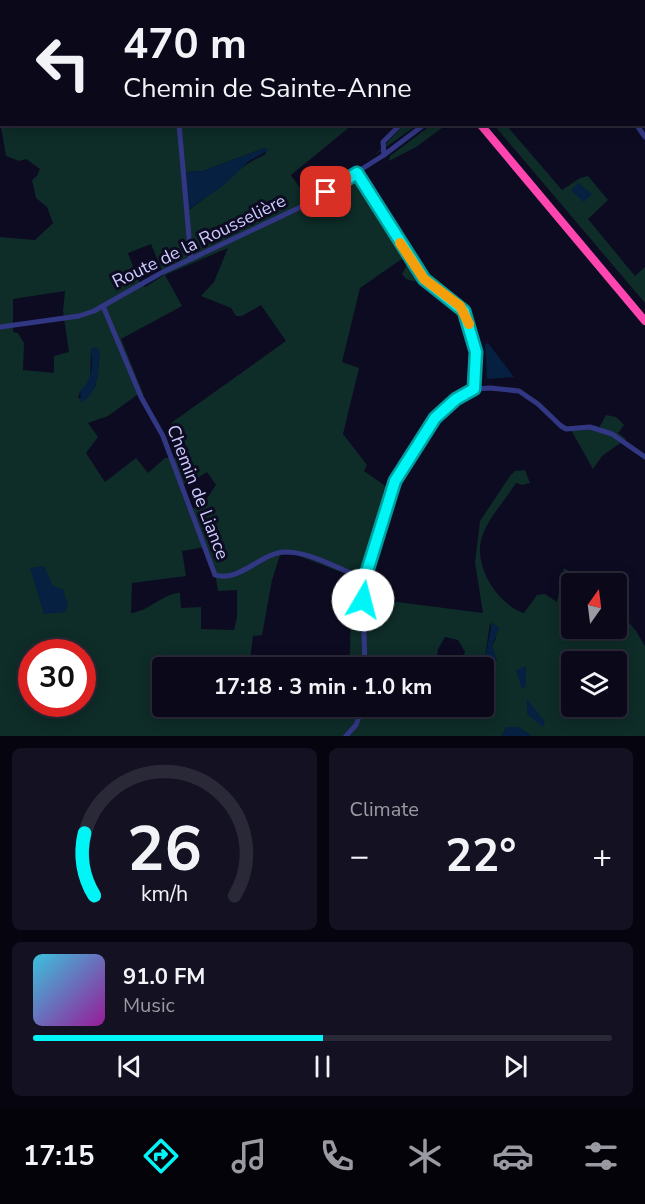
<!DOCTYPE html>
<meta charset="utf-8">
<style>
:root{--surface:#0a0819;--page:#131122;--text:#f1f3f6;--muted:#999aa2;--line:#2a2938;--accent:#00f5f6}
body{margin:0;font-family:"Nunito Sans",sans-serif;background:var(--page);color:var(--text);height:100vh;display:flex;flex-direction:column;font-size:22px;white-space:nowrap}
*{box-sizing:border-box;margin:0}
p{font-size:20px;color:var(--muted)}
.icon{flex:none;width:33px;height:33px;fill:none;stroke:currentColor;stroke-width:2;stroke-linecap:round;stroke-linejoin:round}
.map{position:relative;height:736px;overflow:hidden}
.drawer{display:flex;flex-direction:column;gap:12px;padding:12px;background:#06040e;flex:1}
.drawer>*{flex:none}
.top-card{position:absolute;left:0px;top:0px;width:645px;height:126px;box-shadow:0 3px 15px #0003,0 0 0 2px var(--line);background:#0a0819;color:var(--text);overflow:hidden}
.needle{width:39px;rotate:14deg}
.fabs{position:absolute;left:561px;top:573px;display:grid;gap:12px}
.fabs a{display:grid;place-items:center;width:66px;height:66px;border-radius:6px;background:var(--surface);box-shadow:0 3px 15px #0003,0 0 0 2px var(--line);font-size:30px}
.speed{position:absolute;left:18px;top:639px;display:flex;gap:12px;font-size:30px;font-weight:700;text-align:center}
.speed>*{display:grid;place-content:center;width:78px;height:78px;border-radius:50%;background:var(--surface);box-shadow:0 3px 15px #0003,0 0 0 2px var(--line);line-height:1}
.speed .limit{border:9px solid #d22;background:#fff;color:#111}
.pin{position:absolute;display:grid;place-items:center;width:51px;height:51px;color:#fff;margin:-26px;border-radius:12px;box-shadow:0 3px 9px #0006}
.me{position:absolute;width:66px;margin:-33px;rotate:8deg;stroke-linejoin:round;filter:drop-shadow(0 0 4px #0008)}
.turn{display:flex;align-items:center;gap:21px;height:126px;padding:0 24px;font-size:27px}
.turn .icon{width:78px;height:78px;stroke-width:2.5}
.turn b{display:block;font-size:42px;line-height:51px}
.big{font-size:45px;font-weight:700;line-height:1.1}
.drawer .widget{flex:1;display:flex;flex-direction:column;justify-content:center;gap:9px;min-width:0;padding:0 21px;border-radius:9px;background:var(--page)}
.drawer .dial{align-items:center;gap:0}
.dial svg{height:156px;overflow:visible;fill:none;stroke:var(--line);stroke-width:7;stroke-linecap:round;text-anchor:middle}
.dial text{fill:var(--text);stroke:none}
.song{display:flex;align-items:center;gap:18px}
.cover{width:72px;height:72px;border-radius:9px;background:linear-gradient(135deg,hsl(190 70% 55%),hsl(300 70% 35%))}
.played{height:6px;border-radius:3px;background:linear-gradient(90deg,var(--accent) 50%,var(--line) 50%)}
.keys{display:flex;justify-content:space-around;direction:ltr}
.heat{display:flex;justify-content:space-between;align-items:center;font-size:33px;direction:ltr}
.drawer .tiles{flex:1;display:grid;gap:12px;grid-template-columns:1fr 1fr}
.widget:last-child{grid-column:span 2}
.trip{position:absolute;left:152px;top:657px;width:342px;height:60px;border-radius:6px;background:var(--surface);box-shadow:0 3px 15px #0003,0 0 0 2px var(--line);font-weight:700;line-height:60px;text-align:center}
.dock{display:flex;height:96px;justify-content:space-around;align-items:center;background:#04030a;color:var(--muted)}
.dock .icon{width:42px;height:42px}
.dock .selected{color:var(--accent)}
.dock b{font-size:27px;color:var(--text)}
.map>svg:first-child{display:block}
</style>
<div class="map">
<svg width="645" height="736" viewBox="0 0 645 736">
<rect width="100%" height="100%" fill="#0d0b21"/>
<g fill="#0e2c28" fill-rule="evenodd">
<polygon points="0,0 285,0 285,1 2,2 0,96"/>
<path d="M1,108L2,124L352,125L291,175L312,205L355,182H364L418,266L437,287L406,279L402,274L409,261L406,256L360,288L342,362L359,368L343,434L367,465L364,471L394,492L366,580V598L483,613L475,563L480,521L510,476L515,471L525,470L530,483L522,485L516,483C506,499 490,516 483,534C471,562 496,604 524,613L537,595L545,594L557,602L564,568L588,583L572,584V628H616L617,608L636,631L645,646V736H531L518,727H507L501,736H0V237L35,240L53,223L47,207L36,198L32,180L37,176L40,169L26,159L19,161L6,156L0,121ZM265,148L266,154C237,166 216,192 190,209L187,172L203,171ZM151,244L164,275L145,287L138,280L128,253ZM228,248L214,282L201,296L231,308L236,316H242L261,305L286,341L171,423L189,450L176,458H165L148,473L136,458L105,482L86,453L98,437L88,423L108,416L137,395L144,396L121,339L182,306L165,275ZM65,291L63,311L69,352L54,356V373L23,370L24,343L18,333L13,332V299ZM91,349L96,385L86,399L78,398L80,392L90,382ZM207,472L216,485L203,504L188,510L179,484L190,483ZM206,547L215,573L218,591L237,590V617L234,630L201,629V607L181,608L180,593C161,594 150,611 131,613L132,583L186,576L182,551ZM294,554L351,576L350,656L343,658L342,667H378L387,659L421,665V667H435L438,649L445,637L458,640L465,652L463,658L452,667L483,668V706H338L337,712L305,706H162V668L249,667L253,636L262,635L272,580L280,555ZM35,581L65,612L44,613ZM490,623L496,638L492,646L493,655L485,658ZM32,652H82V704H32ZM572,662H616V706H572Z"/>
<polygon points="404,125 417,125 375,155"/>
<polygon points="431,125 446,125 416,147 389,161 390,156"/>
<polygon points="494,125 506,125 562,190 580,178 588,176 608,200 588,219 635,276 645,267 645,303"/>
<polygon points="606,415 616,417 624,425 618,433 626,439 602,456 593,469 571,430 599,428"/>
</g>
<g fill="#052040">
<polygon points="265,148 269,150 249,161 224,185 189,209 186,172 203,171"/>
<polygon points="578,183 592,194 584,202 571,190"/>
<polygon points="488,343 514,377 487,379 485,344"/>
<path d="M96,347L100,352C98,369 100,393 81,402L80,391C94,378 92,367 91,349Z"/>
<polygon points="44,566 53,586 63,589 68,606 65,612 44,614 30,568"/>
<polygon points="492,622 499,628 492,646 497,660 493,667 485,658"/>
<polygon points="526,666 526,686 522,689 516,671"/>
<polygon points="527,699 545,722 543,727 527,714"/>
<polygon points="507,727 518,727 531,736 501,736"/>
</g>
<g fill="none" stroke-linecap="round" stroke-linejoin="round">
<g stroke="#323784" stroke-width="5">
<polyline points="359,0 360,2"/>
<polyline points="521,0 523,2"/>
<polyline points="641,0 641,2"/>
<polyline points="306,2 313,0"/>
<polyline points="644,39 645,43"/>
<polyline points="179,124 191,259"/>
<polyline points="636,124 645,137"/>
<polyline points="384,155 383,142 401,124"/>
<polyline points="356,173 424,279 464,311 476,352 474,389"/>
<path d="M103,306L141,397L163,436L215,575C239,583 262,552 285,552C313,552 338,570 365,578"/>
<polyline points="0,327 79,316 94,311 161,273 303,206 384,155 425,124"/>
<polyline points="365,668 363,600 365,578 391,490 429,426 456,399 474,389 490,388 519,391 538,404 561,426 566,429 590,427 612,434 645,457"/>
<polyline points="346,736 356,725 363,706"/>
</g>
<g stroke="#ff46b0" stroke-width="8">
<polyline points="376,0 377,2"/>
<polyline points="383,0 384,2"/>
<polyline points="480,124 645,321"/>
</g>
</g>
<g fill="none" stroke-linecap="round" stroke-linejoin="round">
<defs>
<polyline id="route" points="326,192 357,173 424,279 464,311 476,352 474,389 456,399 435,418 395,481 365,578 363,600"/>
</defs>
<use href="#route" stroke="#009fa0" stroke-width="15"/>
<use href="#route" stroke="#00f5f6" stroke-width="10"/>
<polyline stroke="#f59e0b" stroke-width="10" points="400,243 424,279 460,306 469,324"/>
</g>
<g text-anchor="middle" stroke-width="6" stroke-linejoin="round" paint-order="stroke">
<g font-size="18" fill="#cdcbff" stroke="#0d0b21">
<text transform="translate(199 241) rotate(-26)" y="6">Route de la Rousselière</text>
<text transform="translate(198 492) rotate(69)" y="6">Chemin de Liance</text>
</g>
</g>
</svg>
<div class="fabs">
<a><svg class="needle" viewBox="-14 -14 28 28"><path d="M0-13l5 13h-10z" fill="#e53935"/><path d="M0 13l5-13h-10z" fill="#999aa2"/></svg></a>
<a><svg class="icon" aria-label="layers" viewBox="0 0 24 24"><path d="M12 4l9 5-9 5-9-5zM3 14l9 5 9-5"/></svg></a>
</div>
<div class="speed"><div class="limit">30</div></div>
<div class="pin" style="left:326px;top:192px;background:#d93025"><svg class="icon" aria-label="arrive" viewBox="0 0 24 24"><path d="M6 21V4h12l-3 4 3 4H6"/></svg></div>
<svg class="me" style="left:363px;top:600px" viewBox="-20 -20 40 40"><circle r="19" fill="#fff"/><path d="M0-13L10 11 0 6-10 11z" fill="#00f5f6"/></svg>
<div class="trip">17:18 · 3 min · 1.0 km</div>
<div class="top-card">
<div class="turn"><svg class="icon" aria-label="left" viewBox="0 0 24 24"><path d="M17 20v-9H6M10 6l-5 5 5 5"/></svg><div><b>470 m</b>Chemin de Sainte-Anne</div></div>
</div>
</div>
<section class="drawer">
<div class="tiles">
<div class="widget dial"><svg viewBox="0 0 100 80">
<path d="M14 69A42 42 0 1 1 86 69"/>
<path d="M14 69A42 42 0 0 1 9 37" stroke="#00f5f6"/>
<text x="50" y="56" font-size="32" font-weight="700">26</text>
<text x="50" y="72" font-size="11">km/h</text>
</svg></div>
<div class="widget"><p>Climate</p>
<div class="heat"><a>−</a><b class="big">22°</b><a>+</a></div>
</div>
<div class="widget">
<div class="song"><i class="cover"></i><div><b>91.0 FM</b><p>Music</p></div></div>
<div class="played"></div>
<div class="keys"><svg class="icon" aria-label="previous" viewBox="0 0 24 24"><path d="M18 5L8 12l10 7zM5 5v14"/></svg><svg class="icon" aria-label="pause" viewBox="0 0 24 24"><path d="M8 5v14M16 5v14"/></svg><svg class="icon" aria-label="next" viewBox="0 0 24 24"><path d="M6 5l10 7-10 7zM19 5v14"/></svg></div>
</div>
</div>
</section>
<nav class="dock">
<b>17:15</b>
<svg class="icon selected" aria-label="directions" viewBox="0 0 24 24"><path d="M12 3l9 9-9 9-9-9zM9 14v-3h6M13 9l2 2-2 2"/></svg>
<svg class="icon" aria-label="music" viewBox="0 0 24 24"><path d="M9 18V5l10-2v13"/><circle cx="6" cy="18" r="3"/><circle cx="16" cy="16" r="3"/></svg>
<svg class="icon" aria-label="phone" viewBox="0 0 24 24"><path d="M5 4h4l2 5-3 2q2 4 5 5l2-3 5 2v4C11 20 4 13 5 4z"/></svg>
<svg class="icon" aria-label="climate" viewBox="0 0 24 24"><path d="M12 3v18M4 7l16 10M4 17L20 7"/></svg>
<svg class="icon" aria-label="car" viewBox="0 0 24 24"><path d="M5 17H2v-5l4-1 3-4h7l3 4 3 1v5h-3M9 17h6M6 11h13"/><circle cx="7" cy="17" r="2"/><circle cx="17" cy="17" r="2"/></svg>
<svg class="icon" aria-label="filters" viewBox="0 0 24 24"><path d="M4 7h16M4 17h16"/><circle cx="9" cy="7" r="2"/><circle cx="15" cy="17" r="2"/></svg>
</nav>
